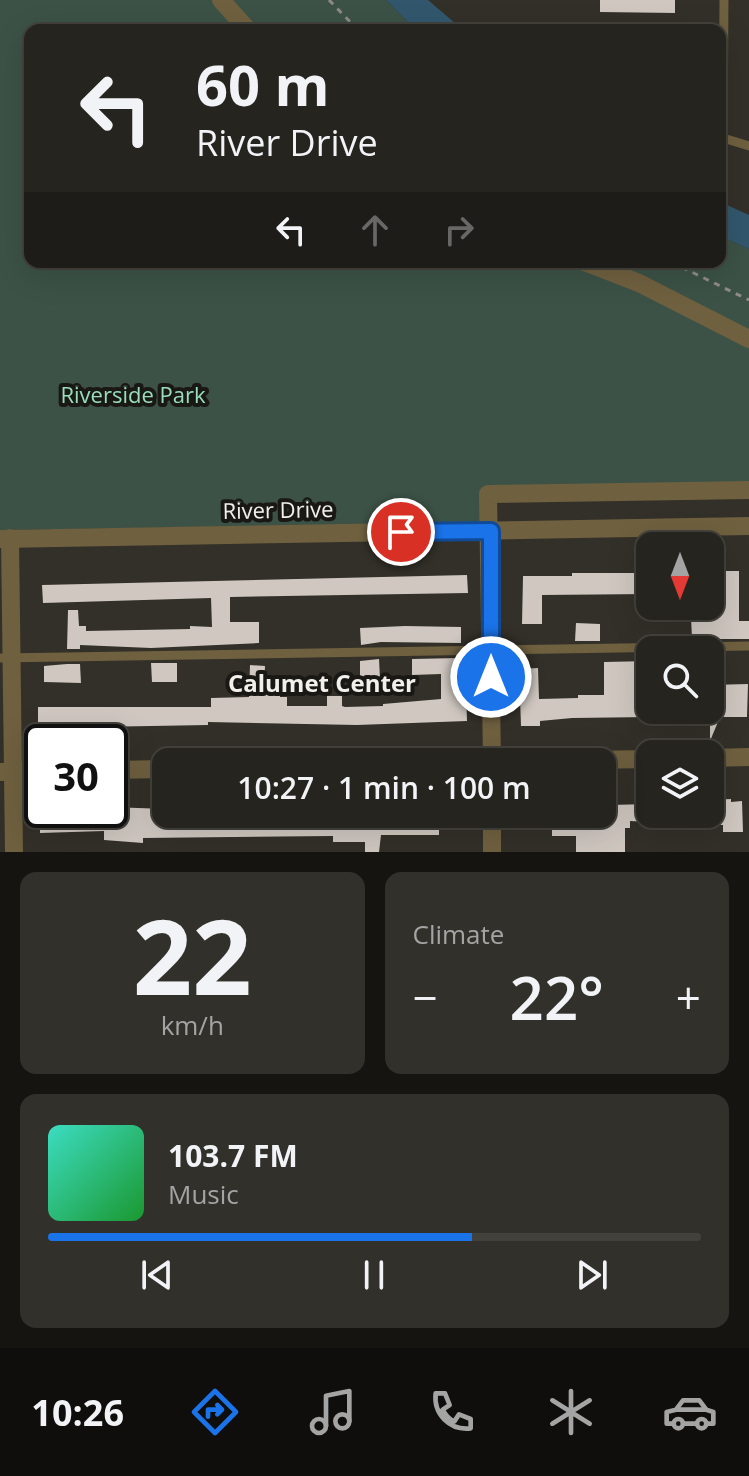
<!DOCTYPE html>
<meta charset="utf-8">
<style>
:root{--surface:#26241e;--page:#32302b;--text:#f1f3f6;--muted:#a4a4a4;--line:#42413c;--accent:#1a73e8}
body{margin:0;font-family:"Open Sans",sans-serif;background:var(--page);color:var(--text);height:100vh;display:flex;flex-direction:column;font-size:30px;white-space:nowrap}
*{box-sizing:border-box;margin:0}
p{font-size:26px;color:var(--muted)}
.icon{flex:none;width:44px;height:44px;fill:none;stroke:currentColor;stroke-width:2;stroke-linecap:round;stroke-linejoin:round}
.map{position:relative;height:852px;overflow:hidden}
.side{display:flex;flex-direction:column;gap:20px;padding:20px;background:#151410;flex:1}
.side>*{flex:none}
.banner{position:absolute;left:24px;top:24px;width:702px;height:244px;border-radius:16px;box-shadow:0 8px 32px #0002,0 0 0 2px var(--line);background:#26241e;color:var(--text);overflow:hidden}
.needle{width:52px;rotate:180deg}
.tools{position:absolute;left:636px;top:532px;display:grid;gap:16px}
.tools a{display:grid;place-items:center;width:88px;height:88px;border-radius:16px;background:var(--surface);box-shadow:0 8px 32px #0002,0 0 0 2px var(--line);font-size:40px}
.speed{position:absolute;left:24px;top:724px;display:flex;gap:16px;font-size:40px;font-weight:700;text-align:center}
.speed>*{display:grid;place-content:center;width:104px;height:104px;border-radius:50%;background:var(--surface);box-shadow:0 8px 32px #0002,0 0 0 2px var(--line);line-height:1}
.speed .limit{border:4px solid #111;border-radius:12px;background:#fff;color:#111}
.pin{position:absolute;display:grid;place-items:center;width:68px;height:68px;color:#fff;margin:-34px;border:4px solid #fff;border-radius:50%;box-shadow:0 2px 8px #0007}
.me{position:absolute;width:88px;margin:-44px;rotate:0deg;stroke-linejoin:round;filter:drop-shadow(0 0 6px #0008)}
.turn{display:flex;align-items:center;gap:28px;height:168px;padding:0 40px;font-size:36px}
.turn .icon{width:104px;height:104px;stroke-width:2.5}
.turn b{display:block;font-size:56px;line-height:68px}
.lanes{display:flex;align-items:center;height:76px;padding:0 40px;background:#0003;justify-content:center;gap:40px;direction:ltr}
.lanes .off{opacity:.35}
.big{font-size:60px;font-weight:600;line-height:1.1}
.side .card{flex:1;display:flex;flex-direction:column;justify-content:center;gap:12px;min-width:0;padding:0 28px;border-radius:16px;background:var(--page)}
.side .dial{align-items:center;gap:0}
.dial b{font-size:104px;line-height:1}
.song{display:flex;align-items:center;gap:24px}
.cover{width:96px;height:96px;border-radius:12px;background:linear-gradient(135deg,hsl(170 70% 55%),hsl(130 70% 35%))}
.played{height:8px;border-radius:4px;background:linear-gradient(90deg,var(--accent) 65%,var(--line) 65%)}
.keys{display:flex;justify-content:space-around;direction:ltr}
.heat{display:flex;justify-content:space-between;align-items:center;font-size:44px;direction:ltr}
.side .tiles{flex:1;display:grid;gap:20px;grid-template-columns:1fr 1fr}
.card:last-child{grid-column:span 2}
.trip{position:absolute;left:152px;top:748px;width:464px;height:80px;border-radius:16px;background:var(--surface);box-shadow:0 8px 32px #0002,0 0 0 2px var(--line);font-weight:600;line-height:80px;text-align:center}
.tabs{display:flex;height:128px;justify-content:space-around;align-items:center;background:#0f0e0c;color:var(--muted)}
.tabs .icon{width:56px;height:56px}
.tabs .on{color:var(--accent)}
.tabs b{font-size:36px;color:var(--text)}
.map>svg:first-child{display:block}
</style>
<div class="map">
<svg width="749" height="852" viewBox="0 0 749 852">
<rect width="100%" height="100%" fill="#323028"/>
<polygon fill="#3c5246" points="0,0 386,0 416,30 30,30 30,262 720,262 720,236 749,249 749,485 483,489 481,523 0,530"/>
<g fill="#32576d">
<polygon points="386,0 428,0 463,30 416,30"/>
<polygon points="720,202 749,215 749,249 720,236"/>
</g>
<g fill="#cfc7c0">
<polygon points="600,0 675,0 675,13 600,12"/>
<polygon points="718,571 739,571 739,621 749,621 749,639 692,639 691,617 718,616"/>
<polygon points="572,573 650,573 650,594 542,595 542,624 522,624 523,576 572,576"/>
<polygon points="467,575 468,593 230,597 230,622 259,622 259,643 151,648 80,645 80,649 67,649 68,610 78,610 79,626 86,626 86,631 190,629 190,626 212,627 211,598 43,603 42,585"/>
<polygon points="576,623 600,624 600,641 575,641"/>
<polygon points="405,626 461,627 461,643 381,642 361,645 360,628"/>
<polygon points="459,658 460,687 466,687 467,721 357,725 208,722 208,725 38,728 38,707 211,707 211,698 249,697 250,665 265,666 264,690 280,690 280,697 287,697 287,706 327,706 327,696 342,696 342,706 345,707 383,706 383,704 441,699 441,674 412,675 412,659"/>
<polygon points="379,659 380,679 360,680 360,661"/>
<polygon points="650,661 650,717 572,718 540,721 540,726 521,726 519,669 538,668 539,699 578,698 578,695 604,695 604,662"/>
<polygon points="151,663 177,663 177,682 152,682"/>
<polygon points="67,664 80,664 81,683 44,682 44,666"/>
<polygon points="748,684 747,717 720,717 710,741 710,722 699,722 699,710 710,710 710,685"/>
<polygon points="731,799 731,802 742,801 743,832 723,832 723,825 710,825 710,800"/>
<polygon points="650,804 650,822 630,821 630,828 625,828 625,852 576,852 576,836 552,836 552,814 609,814 609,805"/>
<polygon points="110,807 166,809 166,814 439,814 439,835 381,835 379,852 365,852 365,842 333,842 333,836 143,838 143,843 104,840 104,831 40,833 40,814 104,812"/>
</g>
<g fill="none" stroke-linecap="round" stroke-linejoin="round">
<g stroke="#8d8b84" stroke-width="3" stroke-dasharray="6 6" stroke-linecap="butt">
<polyline points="329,0 358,30"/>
<polyline points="671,262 749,300"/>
</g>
<g stroke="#6f603f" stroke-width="9">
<polyline points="724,0 723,138 749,146"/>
<polyline points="0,658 749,646"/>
</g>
<g stroke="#6f603f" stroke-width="18">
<polyline points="221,0 248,30"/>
<polyline points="585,262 639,283 749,339"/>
<polyline points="10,538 14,852"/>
<polyline points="0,539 749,526"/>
<polyline points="710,758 749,757"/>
<polyline points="454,762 650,759"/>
<polyline points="492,762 488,494 749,490"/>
<polyline points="110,770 166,769"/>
<polyline points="0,772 42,771"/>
<polyline points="492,814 492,852"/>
</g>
</g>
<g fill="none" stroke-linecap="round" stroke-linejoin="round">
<defs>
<polyline id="route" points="401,532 491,531 491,677"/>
</defs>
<use href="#route" stroke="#114b97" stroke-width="20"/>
<use href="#route" stroke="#1a73e8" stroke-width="14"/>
</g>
<g text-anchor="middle" stroke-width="8" stroke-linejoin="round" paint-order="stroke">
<g font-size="22" fill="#98deba" stroke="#191814">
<text x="133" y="403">Riverside Park</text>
</g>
<g font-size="22" fill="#f1f0eb" stroke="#191814">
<text transform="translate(278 510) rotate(-1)" y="8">River Drive</text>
</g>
<g font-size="24" font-weight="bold" fill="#f1f0eb" stroke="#191814">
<text x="322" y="692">Calumet Center</text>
</g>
</g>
</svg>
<div class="tools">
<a><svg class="needle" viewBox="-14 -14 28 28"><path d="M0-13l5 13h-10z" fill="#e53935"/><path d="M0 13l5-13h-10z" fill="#a4a4a4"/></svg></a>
<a><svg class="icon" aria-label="search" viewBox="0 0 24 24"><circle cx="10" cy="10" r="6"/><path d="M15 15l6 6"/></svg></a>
<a><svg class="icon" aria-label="layers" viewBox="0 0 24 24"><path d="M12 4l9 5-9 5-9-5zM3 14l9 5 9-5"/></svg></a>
</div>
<div class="speed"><div class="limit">30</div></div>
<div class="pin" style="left:401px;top:532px;background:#d93025"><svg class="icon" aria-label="arrive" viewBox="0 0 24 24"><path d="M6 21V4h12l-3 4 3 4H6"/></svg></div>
<svg class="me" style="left:491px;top:677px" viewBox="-20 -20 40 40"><circle r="17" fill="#1a73e8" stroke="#fff" stroke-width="3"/><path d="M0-11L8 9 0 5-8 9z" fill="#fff"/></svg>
<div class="trip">10:27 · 1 min · 100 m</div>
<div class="banner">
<div class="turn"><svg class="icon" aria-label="left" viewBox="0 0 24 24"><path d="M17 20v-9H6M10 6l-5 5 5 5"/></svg><div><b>60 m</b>River Drive</div></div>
<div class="lanes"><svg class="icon" aria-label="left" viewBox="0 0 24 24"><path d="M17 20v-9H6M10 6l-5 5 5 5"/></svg><svg class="icon off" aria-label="ahead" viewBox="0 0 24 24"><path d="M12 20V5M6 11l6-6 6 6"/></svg><svg class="icon off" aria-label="right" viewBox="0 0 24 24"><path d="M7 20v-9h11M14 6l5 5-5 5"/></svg></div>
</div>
</div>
<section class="side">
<div class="tiles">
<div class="card dial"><b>22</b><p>km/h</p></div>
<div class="card"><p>Climate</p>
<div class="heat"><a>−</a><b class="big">22°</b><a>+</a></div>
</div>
<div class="card">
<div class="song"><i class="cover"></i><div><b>103.7 FM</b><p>Music</p></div></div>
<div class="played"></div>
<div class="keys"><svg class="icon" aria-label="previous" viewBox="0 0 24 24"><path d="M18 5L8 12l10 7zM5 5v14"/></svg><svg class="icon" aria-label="pause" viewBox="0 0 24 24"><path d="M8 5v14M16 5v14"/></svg><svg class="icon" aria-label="next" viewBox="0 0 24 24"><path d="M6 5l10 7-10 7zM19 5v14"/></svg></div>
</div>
</div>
</section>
<nav class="tabs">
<b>10:26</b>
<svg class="icon on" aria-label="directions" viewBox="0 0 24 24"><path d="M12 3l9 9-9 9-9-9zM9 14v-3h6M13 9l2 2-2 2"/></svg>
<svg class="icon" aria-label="music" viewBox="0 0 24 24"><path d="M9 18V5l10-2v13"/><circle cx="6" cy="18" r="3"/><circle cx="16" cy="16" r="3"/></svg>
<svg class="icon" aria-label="phone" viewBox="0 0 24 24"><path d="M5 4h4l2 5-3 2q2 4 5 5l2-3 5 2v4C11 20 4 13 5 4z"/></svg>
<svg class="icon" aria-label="climate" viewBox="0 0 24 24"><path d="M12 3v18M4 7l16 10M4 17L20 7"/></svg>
<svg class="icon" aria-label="car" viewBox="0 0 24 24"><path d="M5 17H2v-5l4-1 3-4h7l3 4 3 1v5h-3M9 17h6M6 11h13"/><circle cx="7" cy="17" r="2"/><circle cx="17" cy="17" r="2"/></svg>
</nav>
